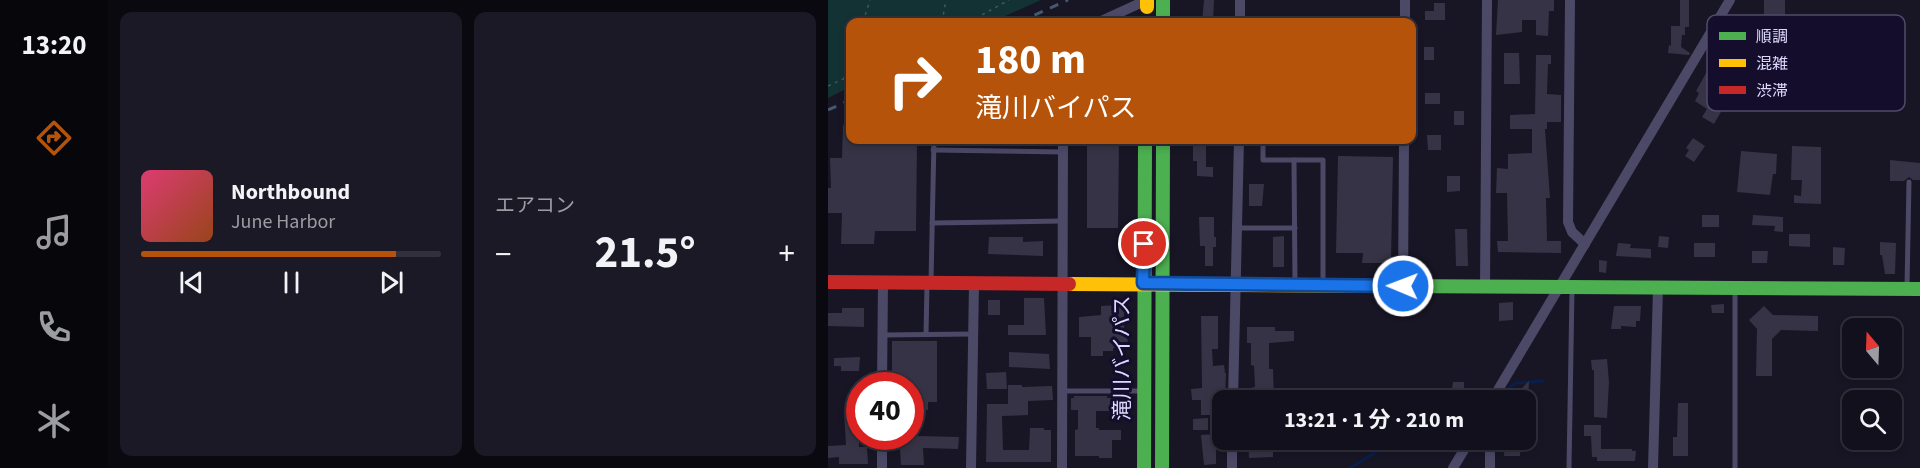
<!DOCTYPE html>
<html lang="ja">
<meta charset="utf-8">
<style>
:root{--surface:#12101c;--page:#1b1925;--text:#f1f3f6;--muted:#9c9da3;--line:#31303b;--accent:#b45309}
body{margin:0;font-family:"Source Sans 3","Noto Sans JP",sans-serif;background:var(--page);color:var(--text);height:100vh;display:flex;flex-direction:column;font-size:22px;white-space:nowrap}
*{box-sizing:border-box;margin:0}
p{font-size:20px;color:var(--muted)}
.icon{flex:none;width:33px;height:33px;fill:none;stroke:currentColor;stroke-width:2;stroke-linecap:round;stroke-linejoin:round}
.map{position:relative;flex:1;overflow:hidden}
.details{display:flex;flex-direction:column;gap:12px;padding:12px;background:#0a090f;width:720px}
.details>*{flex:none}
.banner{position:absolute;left:18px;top:18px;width:570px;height:126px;border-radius:12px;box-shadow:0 3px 9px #0003,0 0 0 2px var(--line);background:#b45309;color:#fff;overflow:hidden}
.needle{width:39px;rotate:341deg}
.tools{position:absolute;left:1014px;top:318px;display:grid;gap:12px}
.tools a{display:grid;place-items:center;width:60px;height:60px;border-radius:12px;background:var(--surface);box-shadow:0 3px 9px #0003,0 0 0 2px var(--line);font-size:30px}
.speed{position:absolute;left:18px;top:372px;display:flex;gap:12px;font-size:30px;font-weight:700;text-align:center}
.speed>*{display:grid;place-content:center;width:78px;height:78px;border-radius:50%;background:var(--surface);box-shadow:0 3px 9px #0003,0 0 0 2px var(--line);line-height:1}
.speed .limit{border:9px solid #d22;background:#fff;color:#111}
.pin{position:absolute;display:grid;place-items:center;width:51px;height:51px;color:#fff;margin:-26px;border:3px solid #fff;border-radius:50%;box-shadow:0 2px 6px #0007}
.me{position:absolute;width:66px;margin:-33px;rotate:271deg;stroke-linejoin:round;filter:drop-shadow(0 0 4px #0008)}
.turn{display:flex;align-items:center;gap:21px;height:126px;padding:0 30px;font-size:27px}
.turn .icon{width:78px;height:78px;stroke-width:2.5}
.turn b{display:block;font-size:42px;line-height:51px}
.big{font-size:45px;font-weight:700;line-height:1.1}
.details .widget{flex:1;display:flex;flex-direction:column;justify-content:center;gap:9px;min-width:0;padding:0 21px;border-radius:12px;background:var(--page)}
.song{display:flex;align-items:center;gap:18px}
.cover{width:72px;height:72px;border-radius:9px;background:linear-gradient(135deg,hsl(340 70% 55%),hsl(20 70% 35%))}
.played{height:6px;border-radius:3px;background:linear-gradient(90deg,var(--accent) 85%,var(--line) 85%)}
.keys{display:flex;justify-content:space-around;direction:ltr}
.heat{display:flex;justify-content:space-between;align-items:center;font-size:33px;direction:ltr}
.details .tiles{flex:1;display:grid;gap:12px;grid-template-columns:repeat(2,1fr)}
.trip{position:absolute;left:384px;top:390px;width:324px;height:60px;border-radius:12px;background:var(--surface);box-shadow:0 3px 9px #0003,0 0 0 2px var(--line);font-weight:700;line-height:60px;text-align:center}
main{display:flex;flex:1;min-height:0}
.tab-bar{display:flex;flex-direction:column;width:108px;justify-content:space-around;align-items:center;background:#07060b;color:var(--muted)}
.tab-bar .icon{width:42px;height:42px}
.tab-bar .selected{color:var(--accent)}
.tab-bar b{font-size:27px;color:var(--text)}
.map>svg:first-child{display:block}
</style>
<main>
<nav class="tab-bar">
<b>13:20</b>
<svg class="icon selected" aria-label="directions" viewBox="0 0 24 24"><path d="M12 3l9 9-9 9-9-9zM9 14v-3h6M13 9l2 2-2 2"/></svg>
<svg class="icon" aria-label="music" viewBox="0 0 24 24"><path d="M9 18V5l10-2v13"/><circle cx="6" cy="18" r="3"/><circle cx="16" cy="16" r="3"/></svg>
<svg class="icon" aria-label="phone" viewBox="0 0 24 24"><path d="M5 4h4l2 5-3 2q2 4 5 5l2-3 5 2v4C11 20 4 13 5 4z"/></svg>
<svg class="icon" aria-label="climate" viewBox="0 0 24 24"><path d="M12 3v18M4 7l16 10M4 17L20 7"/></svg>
</nav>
<section class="details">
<div class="tiles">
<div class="widget">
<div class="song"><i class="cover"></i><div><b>Northbound</b><p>June Harbor</p></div></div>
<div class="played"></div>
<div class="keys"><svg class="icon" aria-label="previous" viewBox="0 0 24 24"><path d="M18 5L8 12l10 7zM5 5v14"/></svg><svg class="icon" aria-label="pause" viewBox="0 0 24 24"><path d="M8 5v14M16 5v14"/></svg><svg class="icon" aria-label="next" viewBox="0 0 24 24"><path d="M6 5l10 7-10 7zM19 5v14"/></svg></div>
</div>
<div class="widget"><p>エアコン</p>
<div class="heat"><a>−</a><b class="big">21.5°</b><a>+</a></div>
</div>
</div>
</section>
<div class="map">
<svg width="1092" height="468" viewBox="0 0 1092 468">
<rect width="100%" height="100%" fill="#181525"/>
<polygon fill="#123234" points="0,0 213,0 164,22 22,22 22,87 0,98"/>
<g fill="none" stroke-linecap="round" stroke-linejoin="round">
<g stroke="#071f4a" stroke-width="3">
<polyline points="672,394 688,383 715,381"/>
<polyline points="522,468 548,452 577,440"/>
</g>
</g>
<g fill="#373346">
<polygon points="376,0 386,0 385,22 374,22"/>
<polygon points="670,0 726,0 726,11 721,11 720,36 708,35 708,20 694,20 694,32 668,35"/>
<polygon points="852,0 861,0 861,27 857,27 857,35 854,35 853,47 862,53 861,55 840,53 841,45 843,46 843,26 852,26"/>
<polygon points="936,0 957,0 957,20 938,20 938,15 936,15"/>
<polygon points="606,3 617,3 617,20 597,20 597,11 606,11"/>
<polygon points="922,28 934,35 925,50 921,48 908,72 913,74 902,92 906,94 900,105 898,103 886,124 874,117 879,109 867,101 871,93 868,91 891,50 893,52 902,36 914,43"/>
<rect x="596" y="47" width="10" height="13"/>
<polygon points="676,53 691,53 692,84 676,84"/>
<polygon points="708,55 723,55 723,64 720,64 719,94 733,95 733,122 719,122 719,129 717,129 722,198 718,198 719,241 733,241 733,253 670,252 669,241 680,241 679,193 668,193 669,168 680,169 680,154 704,153 704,129 682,129 682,115 707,114"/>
<rect x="597" y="93" width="15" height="11"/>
<rect x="626" y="111" width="10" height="14"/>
<polygon points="22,122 22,140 89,140 88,231 47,231 46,244 13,244 14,213 0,213 0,188 3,188 2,158 14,158 15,125"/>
<polygon points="599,135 613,135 613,150 600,150"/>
<polygon points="865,138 877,146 866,162 857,156 861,150 858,148"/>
<polygon points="259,140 291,140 290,228 259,228"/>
<polygon points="365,140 378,140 378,167 385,167 385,177 369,176 369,161 365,161"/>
<polygon points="964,146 993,147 993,204 966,203 966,195 973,196 974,180 963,180"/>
<polygon points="913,151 949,154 948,174 945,174 942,195 909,192"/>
<polygon points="510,156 565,157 563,263 534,263 535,253 508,253"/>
<polygon points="1062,160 1092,163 1092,180 1085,180 1081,177 1076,181 1062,181"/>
<polygon points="619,176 632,176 632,191 619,192"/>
<polygon points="421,184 436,184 434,206 421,206"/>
<rect x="874" y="215" width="17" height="12"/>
<polygon points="925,215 955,217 955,232 946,231 947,226 924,225"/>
<polygon points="371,217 386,217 386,237 388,237 388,247 385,247 385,266 377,266 377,246 372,246"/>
<polygon points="627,229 639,229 640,266 628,266"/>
<polygon points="961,234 982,234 982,247 961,246"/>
<polygon points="456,236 456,267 445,267 445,237"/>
<polygon points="831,236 841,237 840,248 830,247"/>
<polygon points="161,237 195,237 195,242 215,241 215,256 160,254"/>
<polygon points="1052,242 1068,243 1067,274 1057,274 1054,255 1052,255"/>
<polygon points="790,243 803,244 802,248 823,249 823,258 788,256"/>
<rect x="866" y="243" width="21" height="14"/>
<polygon points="1005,247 1017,248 1016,265 1005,265"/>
<polygon points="924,251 940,251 939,263 924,263"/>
<polygon points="771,260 779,261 778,273 771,272"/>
<polygon points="196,298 216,298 218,335 180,335 180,325 196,325"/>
<rect x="160" y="300" width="12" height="15"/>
<polygon points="685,302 685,320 671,321 671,303"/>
<polygon points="896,304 896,313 884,313 883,305"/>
<polygon points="292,305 296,309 296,331 299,331 300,347 285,348 285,351 275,351 275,356 263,356 263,337 251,337 251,317 273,315 273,306"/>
<polygon points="786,306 813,306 812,321 808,321 808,327 793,326 793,329 783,329"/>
<polygon points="936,306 945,315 990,316 990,331 953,330 944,339 944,376 928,376 929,329 921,320"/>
<polygon points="14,308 36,308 36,327 0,326 0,313 14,313"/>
<polygon points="373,316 390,316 390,349 384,349 385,366 396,365 397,373 398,373 397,400 388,400 389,415 373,415 373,400 364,400 363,389 374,388"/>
<polygon points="419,327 447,327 447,331 466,331 466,341 441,343 441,369 445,369 446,400 422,400 422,388 427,387 426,366 423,365 423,343 419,343"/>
<polygon points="64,341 109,341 109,402 100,402 100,410 82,410 82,386 64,386"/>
<polygon points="181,352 221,354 222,369 181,367"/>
<polygon points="32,357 31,371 13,371 13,366 6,366 6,358"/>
<polygon points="779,359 781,382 779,418 766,417 766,370 764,370 763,360"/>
<polygon points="178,372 179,389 159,389 158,373"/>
<polygon points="701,381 700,399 692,399 692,390"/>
<polygon points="625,382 636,382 636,389 639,390 638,400 621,400 621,389 624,389"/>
<polygon points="180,385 194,385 194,387 224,386 225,400 200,401 200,415 174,416 175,450 201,450 202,428 216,428 216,430 223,430 223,462 158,462 159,404 180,404"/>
<polygon points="246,396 279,396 279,398 285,398 285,411 268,411 268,428 271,428 271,430 293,430 293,440 284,440 284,458 271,458 271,456 247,456 247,430 250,429 250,410 243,410 243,398 246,398"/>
<polygon points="850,403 860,403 860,456 845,456 845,437 849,437"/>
<polygon points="16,411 32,411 31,447 39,447 40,464 11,464 11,457 0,458 0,446 18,445"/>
<polygon points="380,418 380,430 365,430 365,419"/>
<polygon points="82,420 90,420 90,436 131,437 130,449 95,448 96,465 73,465 72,449 62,449 62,437 82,436"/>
<polygon points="756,425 773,425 773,449 804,449 804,451 808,451 807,461 769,461 769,457 764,457 763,436 756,436"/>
<polygon points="388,434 388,464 376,465 373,435"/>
<polygon points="420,440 445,440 445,457 421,458"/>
<polygon points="677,444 693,444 692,456 676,456"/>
</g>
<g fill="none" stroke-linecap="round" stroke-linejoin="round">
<g stroke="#455465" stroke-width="1.5" stroke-dasharray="3 4.5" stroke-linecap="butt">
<polyline points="35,22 42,0"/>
<polyline points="114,22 118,0"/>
<polyline points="141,22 181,0"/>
<polyline points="16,79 18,66 22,55"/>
<polyline points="0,86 22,76"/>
</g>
<g stroke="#4b4966" stroke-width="5">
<polyline points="435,140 435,160 495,160 495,283"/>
<polyline points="105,150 235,152"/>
<polyline points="466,160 467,283"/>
<polyline points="104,223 235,221"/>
<polyline points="409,228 467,228"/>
<polyline points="103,281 106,140"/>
<polyline points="1079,287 1081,182"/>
<polyline points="98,334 99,285"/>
<polyline points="55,335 145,334"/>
<polyline points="234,391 313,391"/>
<polyline points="741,468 744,290"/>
<polyline points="907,468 907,290"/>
</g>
<g stroke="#4b4966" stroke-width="10">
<polyline points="412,0 412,22"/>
<polyline points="742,0 740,222 744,232 757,244"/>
<polyline points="271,22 319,0"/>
<polyline points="577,22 577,0"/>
<polyline points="575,286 576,140"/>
<polyline points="657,287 659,0"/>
<polyline points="54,386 55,282"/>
<polyline points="405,400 411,140"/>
<polyline points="664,400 902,0"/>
<polyline points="54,468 54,436"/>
<polyline points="143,468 146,283"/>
<polyline points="234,468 235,140"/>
<polyline points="404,468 404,440"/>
<polyline points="625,468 642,440"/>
<polyline points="662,468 662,440"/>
<polyline points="825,468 830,288"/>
</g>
<g stroke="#4caf50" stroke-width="14">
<polyline points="335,0 335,22"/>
<polyline points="562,286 1092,289"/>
<polyline points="316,468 317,140"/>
<polyline points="334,468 335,140"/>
</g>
<polyline stroke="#ffc107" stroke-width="14" points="241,284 562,286"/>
<polyline stroke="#c62828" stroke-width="14" points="0,282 241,284"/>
<g stroke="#445a6f" stroke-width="3" stroke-dasharray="9 8" stroke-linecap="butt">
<polyline points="191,22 240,0"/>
<polyline points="0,110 22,100"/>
</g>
<polyline stroke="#ffc107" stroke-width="14" points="319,0 319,7"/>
</g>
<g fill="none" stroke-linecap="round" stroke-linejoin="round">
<defs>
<polyline id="route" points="316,244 315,283 575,286"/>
</defs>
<use href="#route" stroke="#114b97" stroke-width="15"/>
<use href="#route" stroke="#1a73e8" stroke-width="10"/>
</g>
<g text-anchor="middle" stroke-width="6" stroke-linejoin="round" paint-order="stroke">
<g font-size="21" fill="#ded9ff" stroke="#140e2c">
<text transform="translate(294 358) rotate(-90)" y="7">滝川バイパス</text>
</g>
</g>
<rect x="879" y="15" width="198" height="96" rx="9" fill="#140e2c" stroke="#514b6b" stroke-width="1.5"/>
<rect x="891" y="32" width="27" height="8" fill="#4caf50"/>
<rect x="891" y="59" width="27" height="8" fill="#ffc107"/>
<rect x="891" y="86" width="27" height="8" fill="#c62828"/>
<g font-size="16" fill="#ded9ff">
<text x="928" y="42">順調</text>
<text x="928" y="69">混雑</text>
<text x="928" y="96">渋滞</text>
</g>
</svg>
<div class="tools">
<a><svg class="needle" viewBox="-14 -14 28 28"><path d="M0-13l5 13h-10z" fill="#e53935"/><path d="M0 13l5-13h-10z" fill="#9c9da3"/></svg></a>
<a><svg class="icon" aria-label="search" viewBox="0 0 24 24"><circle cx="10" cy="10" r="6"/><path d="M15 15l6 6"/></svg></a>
</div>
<div class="speed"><div class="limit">40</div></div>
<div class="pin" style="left:316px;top:244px;background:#d93025"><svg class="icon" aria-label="arrive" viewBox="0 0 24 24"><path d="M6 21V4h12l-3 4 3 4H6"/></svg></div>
<svg class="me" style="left:575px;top:286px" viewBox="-20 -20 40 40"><circle r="17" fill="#1a73e8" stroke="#fff" stroke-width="3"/><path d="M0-11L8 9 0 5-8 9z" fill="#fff"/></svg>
<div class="trip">13:21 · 1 分 · 210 m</div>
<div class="banner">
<div class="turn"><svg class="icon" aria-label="right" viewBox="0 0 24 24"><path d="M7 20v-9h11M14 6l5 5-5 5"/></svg><div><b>180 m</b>滝川バイパス</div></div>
</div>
</div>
</main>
